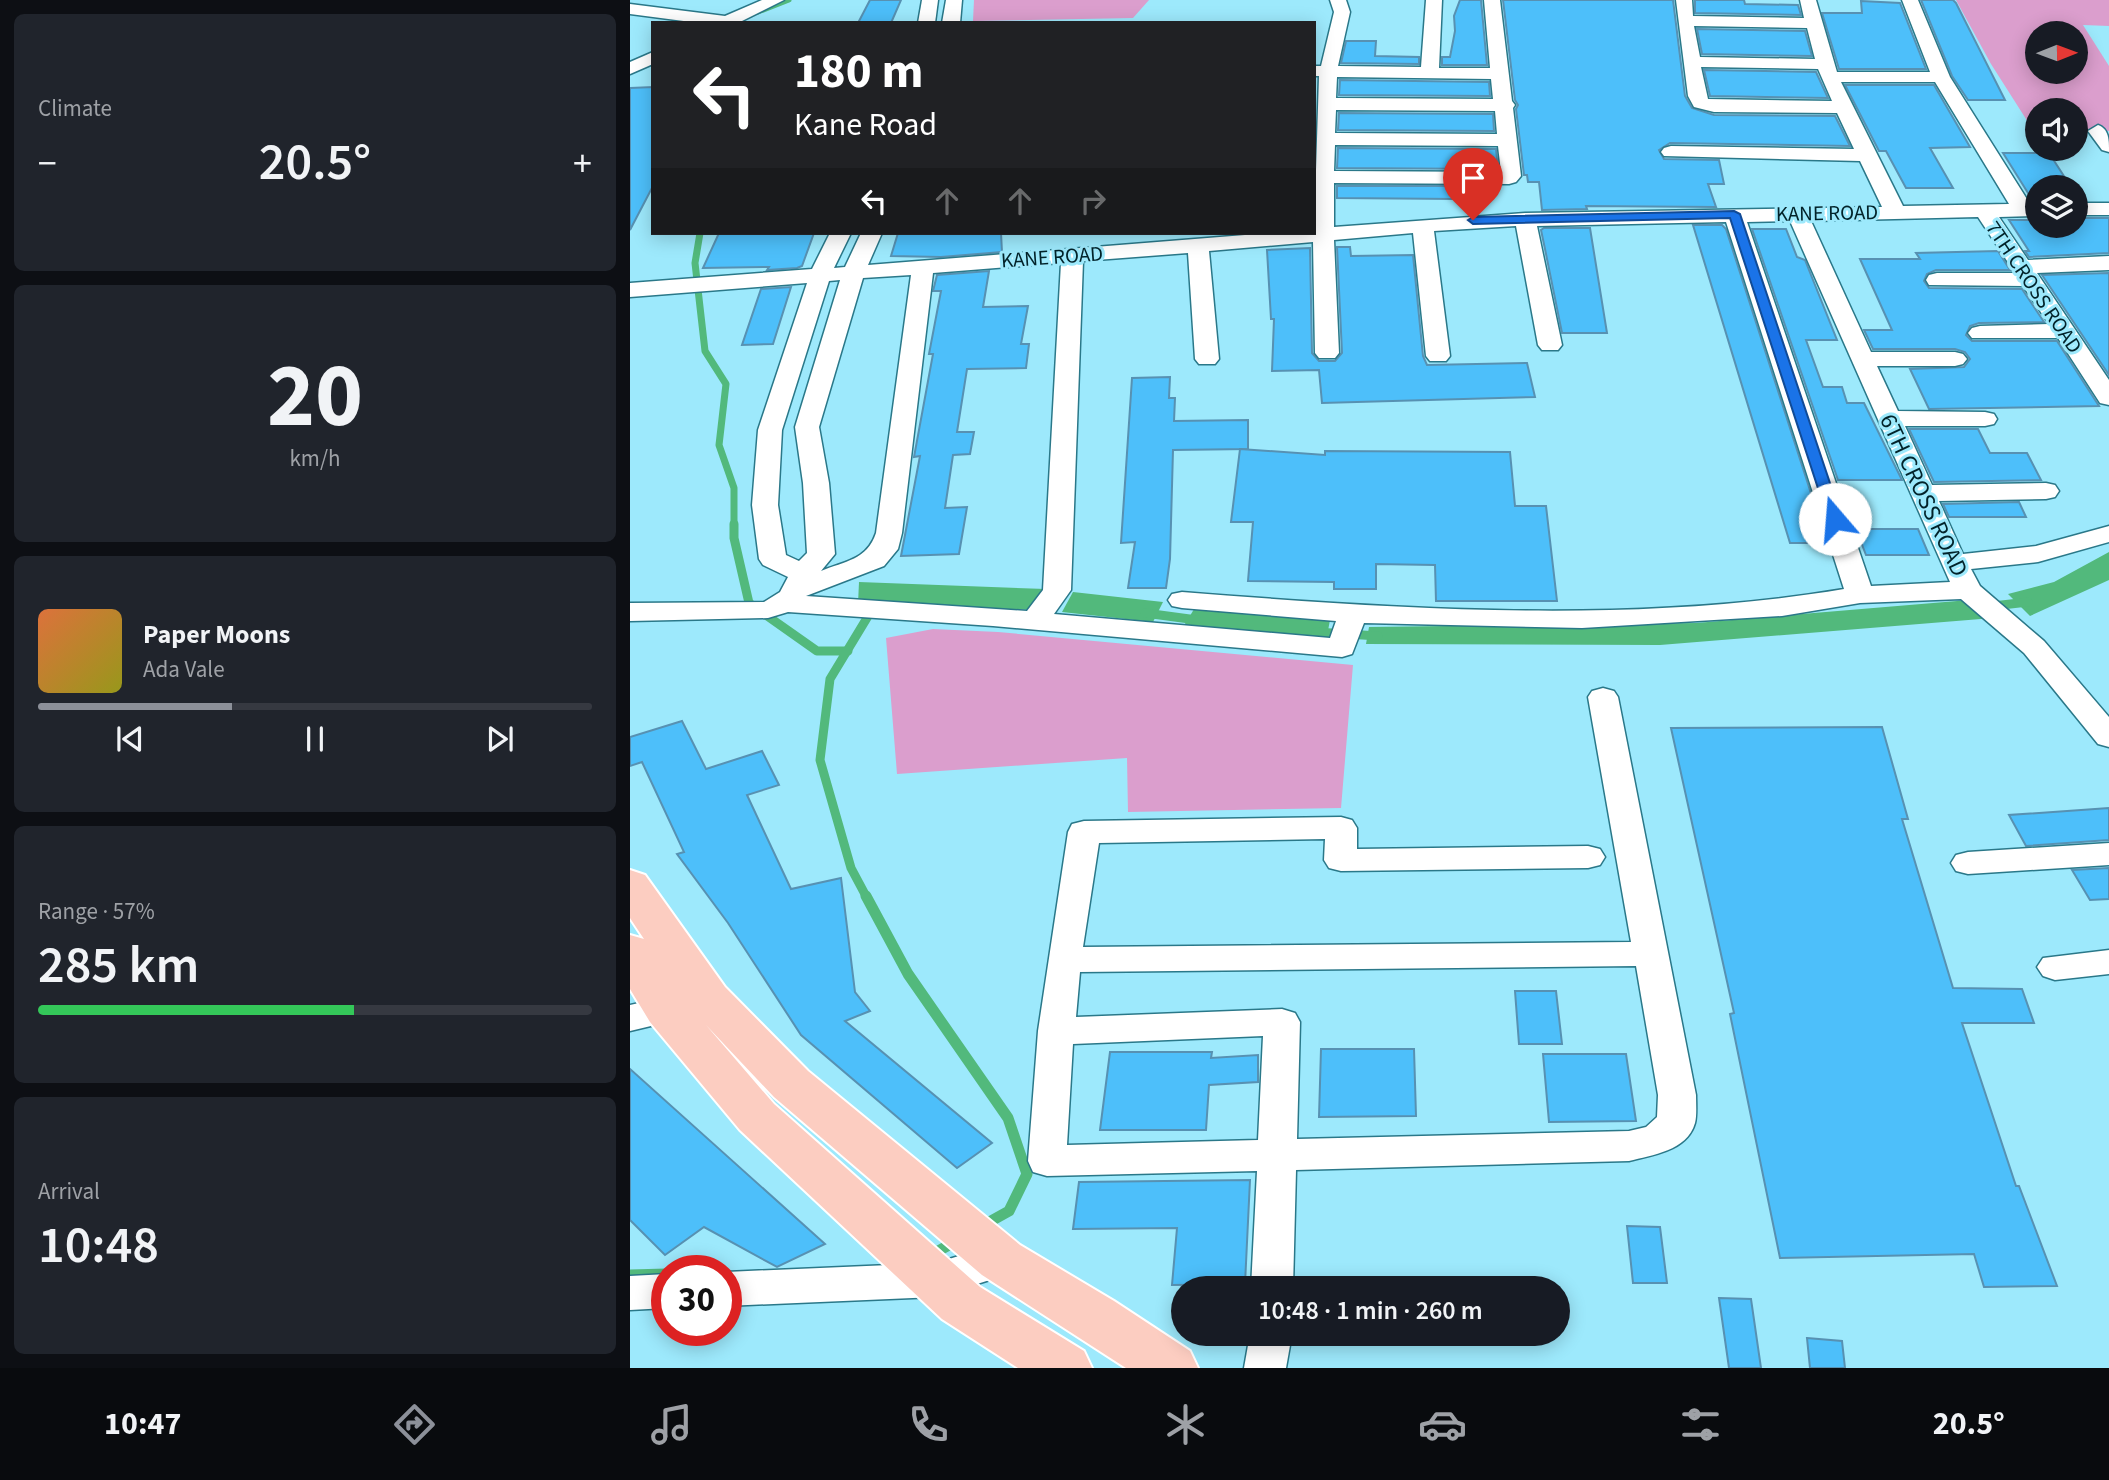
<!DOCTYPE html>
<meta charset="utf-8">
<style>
:root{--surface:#171b24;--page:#20242c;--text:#f1f3f6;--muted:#9ea1a6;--line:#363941;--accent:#8c9099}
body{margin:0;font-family:"Source Sans 3",sans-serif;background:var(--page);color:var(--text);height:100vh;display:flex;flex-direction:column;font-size:26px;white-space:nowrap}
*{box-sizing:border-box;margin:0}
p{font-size:23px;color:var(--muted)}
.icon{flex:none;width:38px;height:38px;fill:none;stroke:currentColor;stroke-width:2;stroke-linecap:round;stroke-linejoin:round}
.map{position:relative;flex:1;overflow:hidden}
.details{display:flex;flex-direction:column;gap:14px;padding:14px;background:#0d0f14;width:630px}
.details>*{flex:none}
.hud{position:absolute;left:21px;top:21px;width:665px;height:214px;border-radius:0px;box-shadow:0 4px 18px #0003;background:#202124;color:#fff;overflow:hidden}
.needle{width:46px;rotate:89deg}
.fabs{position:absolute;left:1395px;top:21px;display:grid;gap:14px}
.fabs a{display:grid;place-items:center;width:63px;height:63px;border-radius:50%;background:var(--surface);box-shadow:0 4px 18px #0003;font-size:35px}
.speed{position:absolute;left:21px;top:1255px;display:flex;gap:14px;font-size:35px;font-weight:700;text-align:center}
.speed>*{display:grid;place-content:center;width:91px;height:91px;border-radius:50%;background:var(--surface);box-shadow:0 4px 18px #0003;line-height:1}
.speed .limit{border:10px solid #d22;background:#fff;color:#111}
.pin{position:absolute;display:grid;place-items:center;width:60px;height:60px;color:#fff;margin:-72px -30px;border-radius:50% 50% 50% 0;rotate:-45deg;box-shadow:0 0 7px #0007}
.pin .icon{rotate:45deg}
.me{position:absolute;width:77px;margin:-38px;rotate:342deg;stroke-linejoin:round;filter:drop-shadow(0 0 5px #0008)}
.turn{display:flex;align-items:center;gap:24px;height:147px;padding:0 28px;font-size:32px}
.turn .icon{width:91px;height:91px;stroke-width:2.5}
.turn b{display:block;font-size:49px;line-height:60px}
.lanes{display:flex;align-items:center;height:66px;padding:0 28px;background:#0003;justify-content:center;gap:35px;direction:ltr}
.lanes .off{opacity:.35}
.big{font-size:52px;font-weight:600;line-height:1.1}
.details .widget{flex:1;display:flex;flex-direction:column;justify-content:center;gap:10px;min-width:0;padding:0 24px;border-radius:10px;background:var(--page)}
.details .dial{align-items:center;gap:0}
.dial b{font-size:91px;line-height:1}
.song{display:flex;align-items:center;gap:21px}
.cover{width:84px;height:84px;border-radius:10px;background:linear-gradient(135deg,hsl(20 70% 55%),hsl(60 70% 35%))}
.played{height:7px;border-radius:4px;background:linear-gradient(90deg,var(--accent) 35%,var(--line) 35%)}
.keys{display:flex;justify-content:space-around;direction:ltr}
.heat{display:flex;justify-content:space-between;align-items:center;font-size:38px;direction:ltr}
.charge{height:10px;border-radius:5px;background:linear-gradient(90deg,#34c759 57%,var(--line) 0)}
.trip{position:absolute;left:541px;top:1276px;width:399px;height:70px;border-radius:35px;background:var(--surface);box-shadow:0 4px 18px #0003;font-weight:600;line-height:70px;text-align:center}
.tab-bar{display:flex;height:112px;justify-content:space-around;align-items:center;background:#090b0e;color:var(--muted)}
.tab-bar .icon{width:49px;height:49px}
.tab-bar .current{color:var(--accent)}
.tab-bar b{font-size:32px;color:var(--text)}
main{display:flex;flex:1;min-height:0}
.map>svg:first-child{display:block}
</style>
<main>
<section class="details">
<div class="widget"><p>Climate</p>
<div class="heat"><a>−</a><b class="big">20.5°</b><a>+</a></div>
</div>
<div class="widget dial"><b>20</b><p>km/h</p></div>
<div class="widget">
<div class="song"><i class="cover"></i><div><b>Paper Moons</b><p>Ada Vale</p></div></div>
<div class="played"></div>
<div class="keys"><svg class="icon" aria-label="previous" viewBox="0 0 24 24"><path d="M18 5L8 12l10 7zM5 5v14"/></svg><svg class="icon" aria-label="pause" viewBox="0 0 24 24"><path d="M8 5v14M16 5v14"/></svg><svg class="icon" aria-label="next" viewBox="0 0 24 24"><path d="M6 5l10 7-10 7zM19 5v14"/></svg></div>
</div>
<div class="widget"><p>Range · 57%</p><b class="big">285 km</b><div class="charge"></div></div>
<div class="widget"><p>Arrival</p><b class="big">10:48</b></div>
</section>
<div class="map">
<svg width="1479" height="1368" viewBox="0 0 1479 1368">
<rect width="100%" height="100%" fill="#9de9fc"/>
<g fill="#db9ecd" fill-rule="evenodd">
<polygon points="344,0 519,0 503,18 343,21"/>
<path d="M1326,0H1479V26L1453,25L1479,66V131H1446V110H1407V130H1403L1361,64ZM1407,33H1446V72H1407Z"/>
<polygon points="303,629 368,632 723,665 711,808 498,812 497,758 267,774 256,638"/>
</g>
<g fill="#52b97c">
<polygon points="1479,552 1479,580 1400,616 1378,594 1424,582"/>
<polygon points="229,582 416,589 405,610 228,604"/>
<polygon points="443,592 533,602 523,622 432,612"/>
<polygon points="1339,600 1363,618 1030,645 736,644 739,627 1066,623"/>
<polygon points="566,606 700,620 696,641 553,627"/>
</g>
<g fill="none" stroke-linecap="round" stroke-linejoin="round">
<polyline stroke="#52b97c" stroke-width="5" points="128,12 159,0"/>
<polyline stroke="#52b97c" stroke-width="7" points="70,233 65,263 75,351 96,384 89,445 104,488 104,526"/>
<g stroke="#52b97c" stroke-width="9">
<polyline points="104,524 104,538 119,603 187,651 218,651"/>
<polyline points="1363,606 1398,602"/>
<polyline points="515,613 567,620"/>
<polyline points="686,632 748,636"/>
<polyline points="237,898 221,868 190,760 200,679 243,608"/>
</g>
<g stroke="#52b97c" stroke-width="11">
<polyline points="236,896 278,974 378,1118 397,1174 379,1211 352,1226"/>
<polyline points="301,1255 328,1240"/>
<polyline points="0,1275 37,1274"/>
</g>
</g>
<g fill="#4dbffa" stroke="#5791b2" stroke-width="2">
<polygon points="240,0 271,0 261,23 228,23"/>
<polygon points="830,0 851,0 857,65 812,65 812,57 820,57 825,31 824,16"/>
<polygon points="873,0 1043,0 1055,96 1062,108 1084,115 1205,116 1220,146 1040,143 1029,150 1034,159 1089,160 1094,184 1078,184 1086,207 956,206 957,209 912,210 909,182 898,182 897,175 894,175 886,109 888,105 885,100"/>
<polygon points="1065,0 1114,0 1115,4 1168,5 1171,15 1065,13"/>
<polygon points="1291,0 1323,0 1326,3 1375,100 1338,100 1322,76"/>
<polygon points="1231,1 1270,3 1296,69 1209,69 1192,13 1232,13"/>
<polygon points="1067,29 1175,31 1182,56 1072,54"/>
<polygon points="716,41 746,41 745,56 789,57 789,64 711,63"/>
<polygon points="1074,70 1186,72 1198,98 1080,96"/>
<polygon points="710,80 859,82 860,96 709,95"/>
<polygon points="1215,85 1304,85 1340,147 1300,148 1323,188 1276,188 1256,151 1249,151"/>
<polygon points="23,87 23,186 0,230 0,88"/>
<polygon points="709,113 863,114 864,131 708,130"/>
<polygon points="708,148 866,149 868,169 707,168"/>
<polygon points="1373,153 1419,153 1441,187 1407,187 1407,201 1403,201"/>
<polygon points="707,186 825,186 825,199 707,198"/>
<polygon points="1446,218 1479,218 1479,253 1399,257 1395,251 1399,251 1379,220 1407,220 1407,226 1446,226"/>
<polygon points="1063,225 1092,225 1096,229 1197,543 1160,543"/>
<polygon points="914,228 960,228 977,333 932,333 915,249 911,230"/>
<polygon points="1122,229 1156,229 1167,257 1175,260 1207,340 1176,340 1193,387 1212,387 1217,403 1234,403 1272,480 1208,480"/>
<polygon points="89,233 184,233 172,266 167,268 137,270 139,267 73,268"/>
<polygon points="268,233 371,233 372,252 311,257 261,256"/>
<polygon points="707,247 720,247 721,256 783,255 793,356 797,365 897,363 905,397 692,403 689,370 642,371 644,319 641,319 637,250 680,248 682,353 689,361 705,361 712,353"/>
<polygon points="1368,251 1380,270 1306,270 1297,274 1294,281 1299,288 1392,289 1414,322 1349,323 1340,326 1336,335 1342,341 1427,341 1469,406 1299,409 1280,369 1334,367 1340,359 1335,352 1325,349 1243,349 1234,330 1262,330 1230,259 1290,259 1286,253"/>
<polygon points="359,271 353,307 398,306 391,344 399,344 396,368 337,369 327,432 344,432 340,454 323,455 315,508 337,507 329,554 271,556 290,456 284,457 303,354 299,354 311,291 303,291 307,275"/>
<polygon points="1479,273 1479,375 1412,275"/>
<polygon points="161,287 143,344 112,345 131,289"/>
<polygon points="540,377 539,398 545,398 544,421 618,420 618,449 543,450 540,559 536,588 498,588 505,542 491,543 502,378"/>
<polygon points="1279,429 1348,429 1360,453 1397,453 1411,480 1304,482"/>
<polygon points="610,449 695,455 695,451 880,452 885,506 916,506 927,601 806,601 805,565 746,564 746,589 704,589 704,582 618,581 623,522 601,522"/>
<polygon points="1389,502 1396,517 1319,517 1313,504"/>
<polygon points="1226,529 1288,529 1299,555 1236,555"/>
<polygon points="52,721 76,769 132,751 149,785 117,795 161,889 211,878 225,992 240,1011 215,1021 362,1143 327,1168 171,1035 98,923 47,854 54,852 12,762 0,766 0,737"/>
<polygon points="1252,727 1278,819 1272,819 1323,988 1392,989 1404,1023 1332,1023 1386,1186 1389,1186 1427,1286 1354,1287 1344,1254 1150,1258 1100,1014 1104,1013 1041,728"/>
<polygon points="1479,808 1479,840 1396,846 1379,815"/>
<polygon points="1479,868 1479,899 1460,900 1442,870"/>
<polygon points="885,991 926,991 932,1044 889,1044"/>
<polygon points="691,1049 784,1049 786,1116 689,1117"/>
<polygon points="480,1052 582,1052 581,1058 628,1055 628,1082 579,1085 576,1130 470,1130"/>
<polygon points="913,1054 996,1054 1006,1121 919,1122"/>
<polygon points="0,1069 195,1244 147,1267 74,1227 35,1255 0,1220"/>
<polygon points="620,1180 615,1284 542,1285 547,1228 443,1229 449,1182"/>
<polygon points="997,1226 1030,1227 1037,1283 1003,1283"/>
<polygon points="1089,1298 1121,1299 1131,1368 1099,1368"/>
<polygon points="1177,1338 1212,1341 1215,1368 1180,1368"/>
</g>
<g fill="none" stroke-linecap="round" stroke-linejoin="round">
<defs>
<g id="minor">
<polygon points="132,0 154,0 108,23 69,23 0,14 0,4 95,16"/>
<polygon points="292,0 308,0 305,23 288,23"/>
<polygon points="316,0 332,0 330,23 312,23"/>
<path d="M700,0H716L720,12L708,66L791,67L796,0H812L809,68H860L854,0H870L882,101L885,105L883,108L891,176L886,182L879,184L704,183V227L895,213L1252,207L1230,161L1034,156L1031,152L1034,148L1041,146L1224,149L1207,113L1084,112L1064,107L1058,96L1046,0H1062L1063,16L1174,18L1170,0H1186L1207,72H1300L1272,0H1288L1320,77L1400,204H1407V216L1369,217L1398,260L1479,256V270L1407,273L1479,380V405L1470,403L1428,338H1342L1338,333L1342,328L1350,326L1419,324L1393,286L1299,285L1296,280L1299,275L1307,273H1385L1348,217L1181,221L1241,352H1325L1333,354L1337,359L1333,364L1325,366H1247L1268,411L1355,412L1364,414L1367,419L1364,424L1355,426H1275L1302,485L1416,483L1425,485L1429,491L1425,497L1416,499L1309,501L1333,554L1406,546L1479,526V542L1408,562L1341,569L1350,586L1414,641L1479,717V747L1468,744L1394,653L1331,599L1230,603L1152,616L952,628L734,623L722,654L712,657L363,626L158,612L138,618L0,621V603L134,602L150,592L158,577L133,565L129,559L122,505L128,430L177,283L0,297V283L182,269L200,233H221L204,268L215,267L231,233H252L238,265L640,233H684L689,76H684V66H691L704,12ZM1064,26L1177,28L1185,59L1070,57ZM1071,67L1188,69L1202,101L1078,99ZM707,77L861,79L863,99L706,98ZM1211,82H1305L1379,204L1273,206ZM706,110L865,111L867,134L705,133ZM705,145L868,146L871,172L704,171ZM1160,221L1320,582L1241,586L1117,222ZM1096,222L1214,589C1000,625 768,609 552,592L542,594L538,600L542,606L552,608L706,621L700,638L424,614L441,590L453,261L558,253L565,359L569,364H585L589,359L579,251L683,242L685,353L689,358H705L709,353L704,240L783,233L796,356L800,361H816L820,356L804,231L886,226L908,345L912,350H928L932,345L907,226ZM431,263L413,590L397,611L176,596L254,566L268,549L272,533L303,273ZM281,275L246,533C237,560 215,561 191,571L205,554L199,483L189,427L233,278ZM210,280L165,427L173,483L177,553L169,561L156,555L148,505L152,430L199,281Z"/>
<polygon points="23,52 23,64 0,74 0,62"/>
<path d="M1468,125C1479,129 1479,140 1479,152L1472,150L1458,131Z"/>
<rect x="1446" y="203" width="33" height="12"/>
<path d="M973,688L984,691L988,697L1066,1095C1066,1104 1067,1115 1065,1123C1057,1151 1022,1155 999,1161L666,1170L663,1288H621L627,1171L417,1176L403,1172L398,1161L408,1031L438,832L442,824L454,821L711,817L722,820L727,828V849L958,846L970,849L975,857L970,865L958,868L711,871L699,868L694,860L695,839L469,843L453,947L1001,942L958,697L962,691ZM1006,966L1028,1095L1027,1117L1016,1127L999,1131L667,1139L670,1022L665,1013L652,1009L446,1017L450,972ZM633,1036L628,1140L437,1145L443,1044Z"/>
<polygon points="1479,843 1479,865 1338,874 1326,871 1321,863 1326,855 1338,852"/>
<polygon points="1479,950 1479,974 1425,980 1413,976 1407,967 1413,958"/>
<polygon points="54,993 67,997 72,1006 67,1015 0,1031 0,1005"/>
<polygon points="371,1243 385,1248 391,1260 385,1272 306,1297 96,1306 96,1272 306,1263"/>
<polygon points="37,1274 37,1308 0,1310 0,1276"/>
<polygon points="620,1334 662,1334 656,1368 614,1368"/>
</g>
<polygon id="major" points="0,870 15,875 95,987 178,1071 390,1245 484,1301 560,1351 568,1368 496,1368 352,1275 144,1097 76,1025 144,1104 350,1287 454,1351 462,1368 388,1368 312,1319 110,1130 20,1022 0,989 0,935 14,939 0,918"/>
</defs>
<use href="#minor" stroke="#2a7889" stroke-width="3"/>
<use href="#major" stroke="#fff" stroke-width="4"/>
<use href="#minor" fill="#fff" fill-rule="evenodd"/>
<use href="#major" fill="#fccdc1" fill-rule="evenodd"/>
</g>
<polygon fill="#1a73e8" stroke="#114b97" stroke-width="2" points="1104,211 1110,214 1212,519 1210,522 1200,522 1198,519 1100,218 843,224 838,220 843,217"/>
<g text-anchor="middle" stroke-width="6" stroke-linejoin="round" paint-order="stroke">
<g font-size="21" fill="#02232a" stroke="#9de9fc">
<text transform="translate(1197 213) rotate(-1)" y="7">KANE ROAD</text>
<text transform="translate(422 257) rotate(-4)" y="7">KANE ROAD</text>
<text transform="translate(1404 287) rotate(56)" y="7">7TH CROSS ROAD</text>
</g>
<g font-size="24" fill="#02232a" stroke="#9de9fc">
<text transform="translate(1294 495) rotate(65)" y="8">6TH CROSS ROAD</text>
</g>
</g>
</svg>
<div class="fabs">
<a><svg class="needle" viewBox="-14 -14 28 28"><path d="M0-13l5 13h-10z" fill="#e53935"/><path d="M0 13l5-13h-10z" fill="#9ea1a6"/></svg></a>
<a><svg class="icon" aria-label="sound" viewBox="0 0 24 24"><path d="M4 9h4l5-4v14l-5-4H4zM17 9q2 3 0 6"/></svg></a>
<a><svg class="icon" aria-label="layers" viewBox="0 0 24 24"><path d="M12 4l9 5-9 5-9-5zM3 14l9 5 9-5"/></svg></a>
</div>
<div class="speed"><div class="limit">30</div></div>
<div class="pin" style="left:843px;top:220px;background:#d93025"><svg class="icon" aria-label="arrive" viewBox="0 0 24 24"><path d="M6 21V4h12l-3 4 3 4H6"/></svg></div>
<svg class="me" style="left:1205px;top:519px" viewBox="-20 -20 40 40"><circle r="19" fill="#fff"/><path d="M0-13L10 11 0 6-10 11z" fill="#1a73e8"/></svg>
<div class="trip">10:48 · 1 min · 260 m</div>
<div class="hud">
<div class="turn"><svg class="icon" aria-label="left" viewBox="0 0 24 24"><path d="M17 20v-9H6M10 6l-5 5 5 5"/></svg><div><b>180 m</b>Kane Road</div></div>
<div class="lanes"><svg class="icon" aria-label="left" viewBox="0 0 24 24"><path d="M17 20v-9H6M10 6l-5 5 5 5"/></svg><svg class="icon off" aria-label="ahead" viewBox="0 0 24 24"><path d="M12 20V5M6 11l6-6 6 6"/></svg><svg class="icon off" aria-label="ahead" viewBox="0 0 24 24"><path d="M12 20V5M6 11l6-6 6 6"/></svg><svg class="icon off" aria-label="right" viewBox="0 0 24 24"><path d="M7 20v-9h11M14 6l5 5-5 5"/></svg></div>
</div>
</div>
</main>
<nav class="tab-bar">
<b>10:47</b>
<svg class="icon current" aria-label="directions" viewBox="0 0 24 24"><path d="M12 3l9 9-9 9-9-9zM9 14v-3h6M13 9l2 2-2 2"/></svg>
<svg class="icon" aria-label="music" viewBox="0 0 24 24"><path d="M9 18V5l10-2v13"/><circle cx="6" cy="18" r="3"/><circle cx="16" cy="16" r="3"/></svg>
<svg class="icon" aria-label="phone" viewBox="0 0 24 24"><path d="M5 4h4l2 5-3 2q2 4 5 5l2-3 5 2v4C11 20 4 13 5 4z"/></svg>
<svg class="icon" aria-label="climate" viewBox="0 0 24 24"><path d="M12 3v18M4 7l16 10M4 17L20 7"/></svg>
<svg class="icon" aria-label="car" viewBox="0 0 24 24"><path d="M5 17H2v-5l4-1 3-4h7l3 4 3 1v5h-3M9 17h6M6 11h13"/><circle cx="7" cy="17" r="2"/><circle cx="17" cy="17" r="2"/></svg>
<svg class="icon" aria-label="filters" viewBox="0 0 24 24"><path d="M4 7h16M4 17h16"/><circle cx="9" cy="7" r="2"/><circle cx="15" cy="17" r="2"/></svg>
<b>20.5°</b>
</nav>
